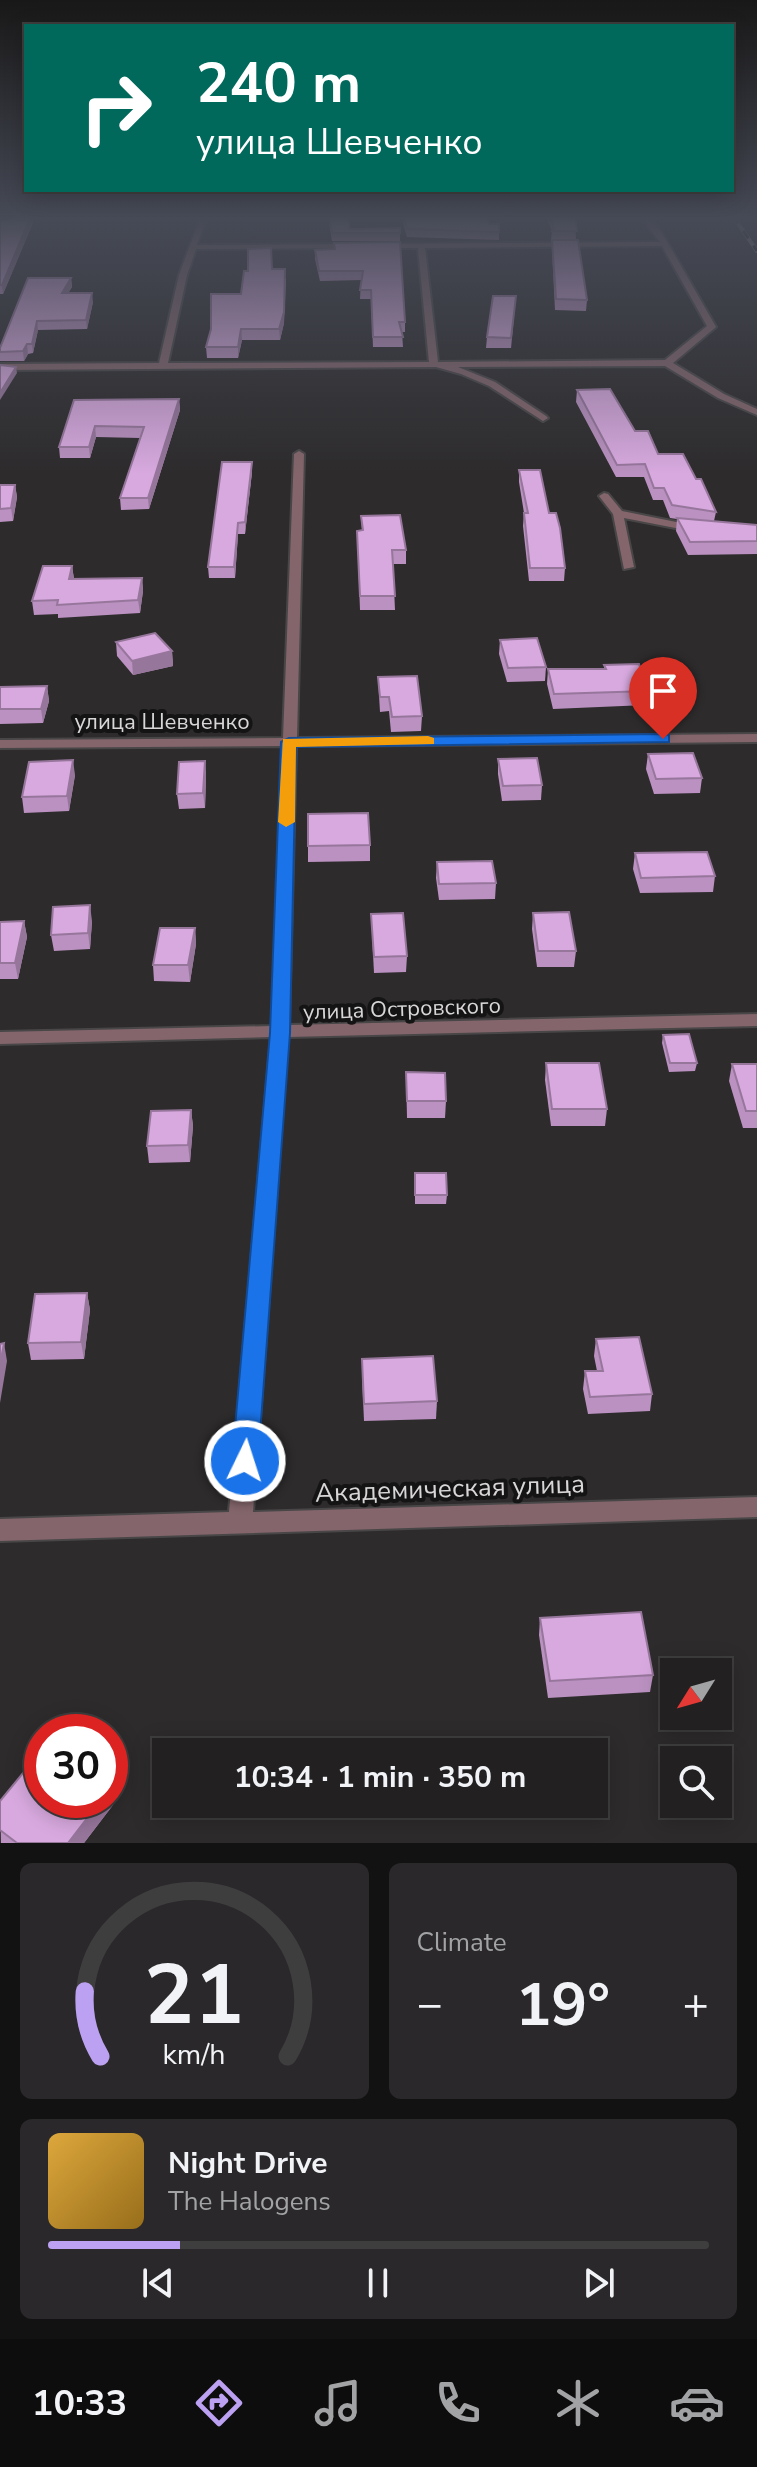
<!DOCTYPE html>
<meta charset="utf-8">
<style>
:root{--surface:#222021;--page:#2a282a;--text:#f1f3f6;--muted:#a2a3a5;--line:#3f3e3f;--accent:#bca0f2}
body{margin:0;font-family:"Nunito Sans",sans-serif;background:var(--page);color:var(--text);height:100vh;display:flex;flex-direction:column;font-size:30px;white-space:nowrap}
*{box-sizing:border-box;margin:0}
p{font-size:26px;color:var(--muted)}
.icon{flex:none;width:44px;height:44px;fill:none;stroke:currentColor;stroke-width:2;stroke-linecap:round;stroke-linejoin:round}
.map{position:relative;height:1843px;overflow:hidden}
.details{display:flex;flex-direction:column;gap:20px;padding:20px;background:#131212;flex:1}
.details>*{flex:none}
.top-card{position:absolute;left:24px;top:24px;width:710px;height:168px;border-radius:0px;box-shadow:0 4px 20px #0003,0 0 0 2px var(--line);background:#00695c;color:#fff;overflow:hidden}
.needle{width:52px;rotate:233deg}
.buttons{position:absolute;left:660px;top:1658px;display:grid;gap:16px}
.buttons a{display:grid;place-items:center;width:72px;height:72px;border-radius:0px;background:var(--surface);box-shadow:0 4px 20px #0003,0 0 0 2px var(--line);font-size:40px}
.speed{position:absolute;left:24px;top:1714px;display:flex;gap:16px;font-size:40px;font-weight:700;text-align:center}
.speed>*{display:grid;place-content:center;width:104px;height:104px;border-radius:50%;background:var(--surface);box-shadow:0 4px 20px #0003,0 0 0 2px var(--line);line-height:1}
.speed .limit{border:12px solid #d22;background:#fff;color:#111}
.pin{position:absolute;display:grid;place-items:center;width:68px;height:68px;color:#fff;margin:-82px -34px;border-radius:50% 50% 50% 0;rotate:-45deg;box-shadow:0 0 8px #0007}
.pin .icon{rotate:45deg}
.me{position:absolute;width:88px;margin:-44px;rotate:4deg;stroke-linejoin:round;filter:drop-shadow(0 0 6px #0008)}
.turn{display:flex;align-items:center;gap:28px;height:168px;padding:0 40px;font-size:36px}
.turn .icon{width:104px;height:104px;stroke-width:2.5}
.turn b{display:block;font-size:56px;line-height:68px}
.big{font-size:60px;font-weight:700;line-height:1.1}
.details .tile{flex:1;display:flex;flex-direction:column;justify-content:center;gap:12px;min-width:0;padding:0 28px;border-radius:12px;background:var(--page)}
.details .dial{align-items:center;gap:0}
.dial svg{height:208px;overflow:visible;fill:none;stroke:var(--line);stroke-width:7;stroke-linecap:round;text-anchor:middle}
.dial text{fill:var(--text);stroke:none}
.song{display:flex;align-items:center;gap:24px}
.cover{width:96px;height:96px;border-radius:12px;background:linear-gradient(135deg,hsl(40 70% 55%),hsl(40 70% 35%))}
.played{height:8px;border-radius:4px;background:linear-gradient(90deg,var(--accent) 20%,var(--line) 20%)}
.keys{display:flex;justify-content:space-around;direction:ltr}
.heat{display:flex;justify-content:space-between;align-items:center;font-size:44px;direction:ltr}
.details .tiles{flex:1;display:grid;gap:20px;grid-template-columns:1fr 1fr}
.tile:last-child{grid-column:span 2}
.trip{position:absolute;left:152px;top:1738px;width:456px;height:80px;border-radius:0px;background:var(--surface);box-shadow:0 4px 20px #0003,0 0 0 2px var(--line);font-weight:700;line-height:80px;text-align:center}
.tabs{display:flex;height:128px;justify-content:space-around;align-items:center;background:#0e0d0d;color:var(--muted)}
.tabs .icon{width:56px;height:56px}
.tabs .current{color:var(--accent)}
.tabs b{font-size:36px;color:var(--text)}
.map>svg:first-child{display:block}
</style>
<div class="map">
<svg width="757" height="1843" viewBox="0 0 757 1843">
<rect width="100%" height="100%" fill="#2d2b2c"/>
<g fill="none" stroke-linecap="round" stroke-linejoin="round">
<defs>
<g id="minor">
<path d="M201,216H207L197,245L356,244L360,246L356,248L196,249L187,275L168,363L429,362L418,248H379L376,244L660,242L639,216H646L661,231L716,327L673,363L724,394L757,409V415L718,398L665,366L458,367L495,382L546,416L548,418L543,421L489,386L461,374L436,367L0,370V364L159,363L179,275ZM662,246L707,326L665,360L438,362L425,248Z"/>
<polygon points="299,451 304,454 297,738 757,734 757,742 296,746 289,1025 757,1014 757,1026 288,1037 253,1512 757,1497 757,1517 0,1541 0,1519 229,1512 271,1037 0,1044 0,1032 272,1026 283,746 0,748 0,740 283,738 294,454"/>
<polygon points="604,493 608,494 622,511 696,526 701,529 696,532 624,518 634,567 624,569 613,514 599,496"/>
</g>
</defs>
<use href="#minor" stroke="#484647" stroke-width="4"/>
<use href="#minor" fill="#83656b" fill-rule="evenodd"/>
<defs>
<polyline id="rail" points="733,216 757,251"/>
</defs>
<use href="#rail" stroke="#9a9899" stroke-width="4"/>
<use href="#rail" stroke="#151414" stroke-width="3" stroke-dasharray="9" stroke-linecap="butt"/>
</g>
<g fill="#ba91c0">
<polygon points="328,216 348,216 350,229 400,228 400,241 332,241"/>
<polygon points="401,216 488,216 489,224 499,224 499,240 407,237"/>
<polygon points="546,216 575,216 576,240 551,240 552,231"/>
<polygon points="35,218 3,294 0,294 0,220"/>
<polygon points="552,240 587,300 586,311 555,310 552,250"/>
<polygon points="400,242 405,322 405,332 402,332 403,347 373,347 371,299 360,299 361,280 320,281 315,259 315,250 334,249 334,243"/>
<polygon points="272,269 286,279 284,323 280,340 242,340 238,358 207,358 206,347 211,329 241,294"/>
<polygon points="71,278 72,287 68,293 93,302 87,329 38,330 33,353 28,354 24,361 0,361 0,348"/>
<polygon points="516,296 511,348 486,348 487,337"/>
<polygon points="577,390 658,454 696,479 716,512 714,521 757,525 757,554 688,555 676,531 677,519 670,518 663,500 653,500 644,477 616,477 576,402"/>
<polygon points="179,399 180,410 149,509 121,510 120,498 140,438 96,437 90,458 60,458 59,447 74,400"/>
<polygon points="252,462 252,472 245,534 238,534 235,578 209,578 208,567"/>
<polygon points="519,470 549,513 565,568 564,581 529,581 523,526 524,513 519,482"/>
<polygon points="0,485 15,485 17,497 13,521 0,522"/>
<polygon points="361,516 406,550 406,564 393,564 395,610 360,610 357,531 362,531"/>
<polygon points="72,566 74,579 142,578 143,591 140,613 58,618 58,614 34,615 32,601"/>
<polygon points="500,640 546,667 545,681 507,682 499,654"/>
<polygon points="116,642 172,651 173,666 133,675 117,656"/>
<polygon points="604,665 648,691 646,705 553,709 547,684 548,669 604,669"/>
<polygon points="378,677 422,716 421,731 391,732 389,711 380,712"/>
<polygon points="47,686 49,701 43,723 0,724 0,687"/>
<polygon points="648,754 702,778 700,793 654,794 646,769"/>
<polygon points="498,759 542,785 541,800 502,801 498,774"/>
<polygon points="205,761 206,776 205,808 179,809 177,794"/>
<polygon points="75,775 69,811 24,813 22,797"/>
<polygon points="308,814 370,845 370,861 308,862"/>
<polygon points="635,853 715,876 713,892 640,893 633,869"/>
<polygon points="437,862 496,883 495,899 439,900 436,878"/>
<polygon points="533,913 576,951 574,967 537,967 532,929"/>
<polygon points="371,914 407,956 406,972 374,973"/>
<polygon points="24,921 27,937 18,979 0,979 0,922"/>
<polygon points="92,921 90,949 54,951 51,935"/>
<polygon points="195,928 196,944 190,982 154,981 153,965"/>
<polygon points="663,1035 697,1063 695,1071 669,1072 662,1043"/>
<polygon points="546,1063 607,1109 605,1126 551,1126 545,1080"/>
<polygon points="732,1064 757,1064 757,1128 743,1128 729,1081"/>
<polygon points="406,1072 446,1101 445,1118 407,1118"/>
<polygon points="191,1110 193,1126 190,1162 149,1163 147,1146"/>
<polygon points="415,1173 447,1195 446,1204 415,1204"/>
<polygon points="87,1293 90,1310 84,1359 31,1360 28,1343"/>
<polygon points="596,1339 652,1394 650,1411 588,1414 583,1389 585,1371 597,1371 594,1356"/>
<polygon points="362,1376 437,1401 436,1419 364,1421"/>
<polygon points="540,1618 653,1675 650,1692 548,1698 539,1635"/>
<polygon points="0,1801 113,1805 84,1843 1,1843"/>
</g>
<g fill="#97769c">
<polygon points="0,216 8,216 8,218 0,220"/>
<polygon points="31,216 35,216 35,218 3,294 2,285"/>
<polygon points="285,269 284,323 280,340 279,329"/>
<polygon points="71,278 72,287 63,302 62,293"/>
<polygon points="92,293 93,302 87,329 86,320"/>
<polygon points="37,321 38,330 33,353 32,344"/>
<polygon points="241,329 242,340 238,358 238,347"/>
<polygon points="27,344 28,354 24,361 23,351"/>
<polygon points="16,367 17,373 0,400 0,393"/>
<polygon points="179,399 180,410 149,509 148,498"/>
<polygon points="95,426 96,437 90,458 89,447"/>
<polygon points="252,462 252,472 245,534 245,522"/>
<polygon points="15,485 17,497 13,521 11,508"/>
<polygon points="238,523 238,534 235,578 234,567"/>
<polygon points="72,566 74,579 69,579"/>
<polygon points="142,578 143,591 140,613 138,600"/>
<polygon points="172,651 173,666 133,675 132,661"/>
<polygon points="47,686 49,701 43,723 41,709"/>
<polygon points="73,760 75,775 69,811 67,796"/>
<polygon points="205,761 206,776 205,808 203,793"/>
<polygon points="90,905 92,921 90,949 88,933"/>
<polygon points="24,921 27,937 18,979 15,963"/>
<polygon points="195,928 196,944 190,982 188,965"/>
<polygon points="191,1110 193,1126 190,1162 188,1145"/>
<polygon points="87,1293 90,1310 84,1359 81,1342"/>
<polygon points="4,1343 7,1361 0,1403 0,1364"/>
<polygon points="110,1789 113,1805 84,1843 68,1843 101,1800 110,1800"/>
</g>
<g fill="#d8a9df" stroke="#97769c" stroke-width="2">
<polygon points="16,216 31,216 2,285 0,285 0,220 14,218"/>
<polygon points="329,216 348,216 350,229 400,228 400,233 332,233"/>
<polygon points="403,216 488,216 489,224 499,224 499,232 407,229"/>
<polygon points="549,216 575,216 577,231 552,231 554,228"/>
<polygon points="552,240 578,240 587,300 556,299"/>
<polygon points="400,242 405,322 399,322 403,337 373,337 371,290 360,290 363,271 319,271 315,250 335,249 334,243"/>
<polygon points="271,248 272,269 285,269 284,312 279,329 241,329 238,347 206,347 211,329 211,294 241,294 244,271 248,271 248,249"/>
<polygon points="28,278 71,278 62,293 92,293 86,320 37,321 32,344 27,344 23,351 0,352 0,348"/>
<polygon points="493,296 516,296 511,338 487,337"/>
<polygon points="0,365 16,367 0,393"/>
<polygon points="610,389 635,431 648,431 658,454 683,454 696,479 701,479 716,512 672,505 664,488 654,488 645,464 617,465 577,390"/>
<polygon points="179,399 148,498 120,498 144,427 95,426 89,447 59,447 74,400"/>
<polygon points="222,462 252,462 245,522 238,523 234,567 208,567"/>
<polygon points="519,470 540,470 549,513 556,513 560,528 565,568 530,568 524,513 528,513"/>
<polygon points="0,485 15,485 11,508 0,509"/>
<polygon points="400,515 406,550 392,550 395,596 360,596 357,531 363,530 361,516"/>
<polygon points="677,518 757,525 757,541 690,542"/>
<polygon points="43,566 72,566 69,579 142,578 138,600 57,605 58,600 32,601"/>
<polygon points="155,633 172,651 132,661 116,642"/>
<polygon points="537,638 546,667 508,668 500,640"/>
<polygon points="639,664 648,691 554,694 548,669 606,669 604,665"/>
<polygon points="417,676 422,716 392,717 389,697 380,697 378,677"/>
<polygon points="47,686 41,709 0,709 0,687"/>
<polygon points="693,753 702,778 656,779 648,754"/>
<polygon points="537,758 542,785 503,786 498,759"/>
<polygon points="73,760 67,796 22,797 29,762"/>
<polygon points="205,761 203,793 177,794 179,762"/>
<polygon points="368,813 370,845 308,846 308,814"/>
<polygon points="707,852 715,876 641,878 635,853"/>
<polygon points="492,861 496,883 439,884 437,862"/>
<polygon points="90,905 88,933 51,935 53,907"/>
<polygon points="569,912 576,951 538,951 533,913"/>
<polygon points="403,913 407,956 374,957 371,914"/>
<polygon points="24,921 15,963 0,963 0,922"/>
<polygon points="160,928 195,928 188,965 153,965"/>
<polygon points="689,1034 697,1063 670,1063 663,1035"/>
<polygon points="546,1063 599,1063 607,1109 552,1109"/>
<polygon points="732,1064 757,1064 757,1111 746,1111"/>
<polygon points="406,1072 445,1073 446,1101 407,1101"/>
<polygon points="191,1110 188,1145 147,1146 151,1111"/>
<polygon points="415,1173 446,1173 447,1195 415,1195"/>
<polygon points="87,1293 81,1342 28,1343 35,1294"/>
<polygon points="639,1337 652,1394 590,1397 585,1371 603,1371 596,1339"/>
<polygon points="4,1343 0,1364 0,1344"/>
<polygon points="433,1356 437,1401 364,1404 362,1359"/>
<polygon points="641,1612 653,1675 550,1681 540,1618"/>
<polygon points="42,1750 42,1800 101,1800 68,1843 17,1843 0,1830 0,1801"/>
</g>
<linearGradient id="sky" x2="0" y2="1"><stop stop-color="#191818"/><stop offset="0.46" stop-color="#464a56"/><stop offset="1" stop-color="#464a56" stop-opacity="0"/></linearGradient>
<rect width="757" height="474" fill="url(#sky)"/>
<polygon fill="#1a73e8" stroke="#114b97" stroke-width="2" points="663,734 669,735 669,742 296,747 290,1033 258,1461 254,1469 245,1472 236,1469 232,1461 270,1033 281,742 289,738"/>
<polygon fill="#f59e0b" points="428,736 434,738 434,744 296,747 295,822 286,827 278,822 283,739"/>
<g text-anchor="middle" stroke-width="8" stroke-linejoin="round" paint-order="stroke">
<g font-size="22" fill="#d8d6d7" stroke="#151414">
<text x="162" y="729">улица Шевченко</text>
<text transform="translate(402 1008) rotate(-2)" y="8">улица Островского</text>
</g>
<g font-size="26" fill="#d8d6d7" stroke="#151414">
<text transform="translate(450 1488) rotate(-2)" y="9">Академическая улица</text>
</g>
</g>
</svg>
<div class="buttons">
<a><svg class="needle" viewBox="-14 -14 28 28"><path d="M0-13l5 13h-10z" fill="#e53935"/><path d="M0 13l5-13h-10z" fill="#a2a3a5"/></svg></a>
<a><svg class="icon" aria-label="search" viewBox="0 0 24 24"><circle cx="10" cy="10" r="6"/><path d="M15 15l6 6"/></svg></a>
</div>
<div class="speed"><div class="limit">30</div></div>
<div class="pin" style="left:663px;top:739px;background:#d93025"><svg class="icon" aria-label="arrive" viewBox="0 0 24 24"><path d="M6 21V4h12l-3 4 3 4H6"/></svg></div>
<svg class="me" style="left:245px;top:1461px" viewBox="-20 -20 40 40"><circle r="17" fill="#1a73e8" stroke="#fff" stroke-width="3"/><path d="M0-11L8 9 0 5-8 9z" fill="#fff"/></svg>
<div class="trip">10:34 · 1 min · 350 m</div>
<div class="top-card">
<div class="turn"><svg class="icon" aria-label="right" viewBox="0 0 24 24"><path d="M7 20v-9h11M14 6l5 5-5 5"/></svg><div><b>240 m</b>улица Шевченко</div></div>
</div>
</div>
<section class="details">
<div class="tiles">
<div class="tile dial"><svg viewBox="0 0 100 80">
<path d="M14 69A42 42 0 1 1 86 69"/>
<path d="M14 69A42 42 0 0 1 8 44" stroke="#bca0f2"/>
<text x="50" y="56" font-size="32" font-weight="700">21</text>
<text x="50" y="72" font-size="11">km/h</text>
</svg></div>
<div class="tile"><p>Climate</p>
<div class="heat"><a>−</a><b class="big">19°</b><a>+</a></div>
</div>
<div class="tile">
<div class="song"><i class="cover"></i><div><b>Night Drive</b><p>The Halogens</p></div></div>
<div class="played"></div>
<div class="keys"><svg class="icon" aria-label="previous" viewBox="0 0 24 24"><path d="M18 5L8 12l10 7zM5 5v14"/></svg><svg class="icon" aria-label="pause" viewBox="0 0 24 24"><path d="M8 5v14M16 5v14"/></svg><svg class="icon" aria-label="next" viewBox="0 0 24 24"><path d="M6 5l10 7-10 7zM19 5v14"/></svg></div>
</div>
</div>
</section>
<nav class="tabs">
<b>10:33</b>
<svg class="icon current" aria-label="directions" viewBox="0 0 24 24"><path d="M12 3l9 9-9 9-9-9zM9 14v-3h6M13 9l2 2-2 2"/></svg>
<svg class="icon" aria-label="music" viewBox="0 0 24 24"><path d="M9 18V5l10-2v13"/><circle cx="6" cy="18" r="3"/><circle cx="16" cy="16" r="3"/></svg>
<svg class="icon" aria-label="phone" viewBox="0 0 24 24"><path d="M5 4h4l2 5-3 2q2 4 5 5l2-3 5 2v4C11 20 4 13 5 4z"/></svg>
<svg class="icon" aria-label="climate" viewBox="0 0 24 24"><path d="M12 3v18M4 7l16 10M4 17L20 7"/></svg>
<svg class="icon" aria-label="car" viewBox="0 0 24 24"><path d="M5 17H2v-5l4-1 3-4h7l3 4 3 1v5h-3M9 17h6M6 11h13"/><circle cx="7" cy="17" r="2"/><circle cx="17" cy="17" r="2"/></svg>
</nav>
